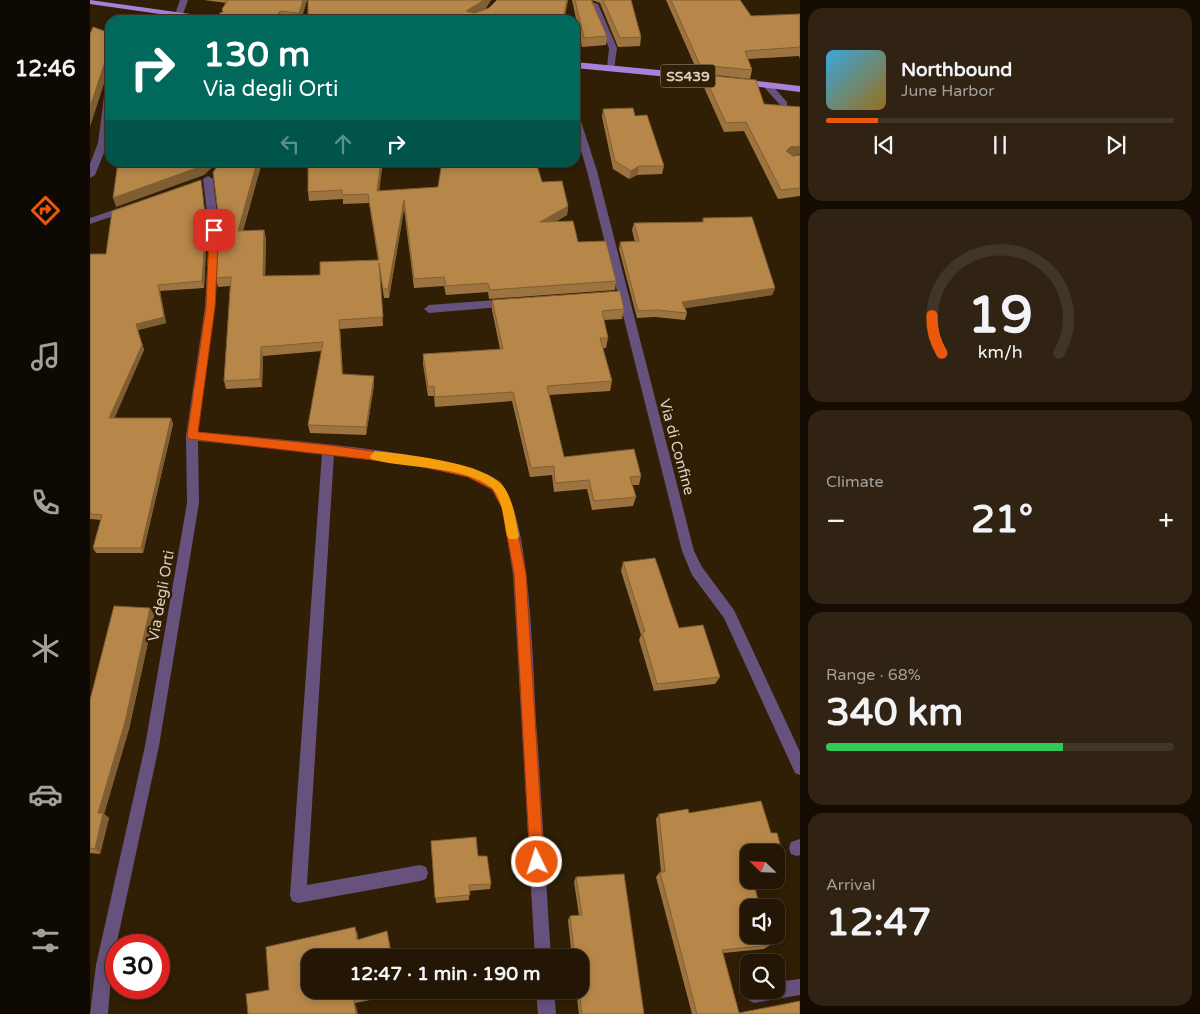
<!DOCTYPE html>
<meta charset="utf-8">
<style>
:root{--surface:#241604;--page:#302313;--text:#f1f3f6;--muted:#a39f9a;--line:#413526;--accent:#ea580c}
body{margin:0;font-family:"Varela Round",sans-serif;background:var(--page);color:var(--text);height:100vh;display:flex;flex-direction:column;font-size:19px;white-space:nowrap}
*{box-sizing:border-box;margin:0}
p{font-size:16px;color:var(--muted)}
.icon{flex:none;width:28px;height:28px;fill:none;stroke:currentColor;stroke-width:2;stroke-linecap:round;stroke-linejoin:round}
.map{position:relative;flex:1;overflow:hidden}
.drawer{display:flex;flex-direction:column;gap:8px;padding:8px;background:#140c02;width:400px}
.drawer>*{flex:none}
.top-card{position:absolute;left:15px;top:15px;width:475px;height:152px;border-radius:15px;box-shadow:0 2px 8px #0003,0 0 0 1px var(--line);background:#00695c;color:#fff;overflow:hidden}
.needle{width:32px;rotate:293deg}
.buttons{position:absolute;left:650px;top:844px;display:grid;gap:10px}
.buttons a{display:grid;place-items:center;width:45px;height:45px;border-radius:10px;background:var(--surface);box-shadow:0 2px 8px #0003,0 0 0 1px var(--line);font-size:25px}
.speed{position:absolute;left:15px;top:934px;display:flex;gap:10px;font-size:25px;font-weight:700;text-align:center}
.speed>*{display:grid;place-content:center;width:65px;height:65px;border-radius:50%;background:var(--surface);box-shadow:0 2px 8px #0003,0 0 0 1px var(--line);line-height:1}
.speed .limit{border:8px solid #d22;background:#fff;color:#111}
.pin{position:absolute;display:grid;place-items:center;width:42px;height:42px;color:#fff;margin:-21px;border-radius:10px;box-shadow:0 2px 8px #0006}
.me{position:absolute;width:55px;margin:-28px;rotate:356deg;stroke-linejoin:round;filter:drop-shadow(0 0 4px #0008)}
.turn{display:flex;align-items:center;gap:18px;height:105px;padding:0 15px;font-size:22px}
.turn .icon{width:65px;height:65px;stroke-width:2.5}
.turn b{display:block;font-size:35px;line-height:42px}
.lanes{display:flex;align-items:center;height:48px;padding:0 15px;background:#0003;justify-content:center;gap:25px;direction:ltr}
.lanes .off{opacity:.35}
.big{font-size:38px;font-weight:700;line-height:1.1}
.drawer .card{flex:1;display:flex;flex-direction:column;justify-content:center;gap:8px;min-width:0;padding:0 18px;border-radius:15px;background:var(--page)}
.drawer .dial{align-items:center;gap:0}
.dial svg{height:130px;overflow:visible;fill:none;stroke:var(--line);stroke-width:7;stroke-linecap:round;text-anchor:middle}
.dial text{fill:var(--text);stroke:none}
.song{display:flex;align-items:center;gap:15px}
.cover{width:60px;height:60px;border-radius:8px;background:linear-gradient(135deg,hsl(200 70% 55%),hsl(40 70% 35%))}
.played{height:5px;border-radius:2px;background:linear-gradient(90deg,var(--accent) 15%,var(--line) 15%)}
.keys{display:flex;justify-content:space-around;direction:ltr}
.heat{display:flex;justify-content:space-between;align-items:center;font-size:28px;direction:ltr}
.charge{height:8px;border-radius:4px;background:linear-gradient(90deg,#34c759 68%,var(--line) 0)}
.trip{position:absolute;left:211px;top:949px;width:288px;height:50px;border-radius:15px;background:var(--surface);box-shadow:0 2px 8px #0003,0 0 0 1px var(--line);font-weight:700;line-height:50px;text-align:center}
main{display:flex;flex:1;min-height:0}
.dock{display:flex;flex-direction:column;width:90px;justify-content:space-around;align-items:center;background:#0e0902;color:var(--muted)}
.dock .icon{width:35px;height:35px}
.dock .current{color:var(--accent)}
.dock b{font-size:22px;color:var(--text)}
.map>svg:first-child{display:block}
</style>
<main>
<nav class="dock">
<b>12:46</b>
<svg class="icon current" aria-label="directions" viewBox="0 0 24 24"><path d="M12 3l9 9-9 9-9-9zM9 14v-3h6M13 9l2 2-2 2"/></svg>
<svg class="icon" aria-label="music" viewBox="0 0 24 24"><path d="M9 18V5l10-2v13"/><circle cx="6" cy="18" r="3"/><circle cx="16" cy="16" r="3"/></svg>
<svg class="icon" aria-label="phone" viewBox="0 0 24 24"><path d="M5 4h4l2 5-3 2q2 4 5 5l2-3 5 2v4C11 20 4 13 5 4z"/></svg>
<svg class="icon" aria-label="climate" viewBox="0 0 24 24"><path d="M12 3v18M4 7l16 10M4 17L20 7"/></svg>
<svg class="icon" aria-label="car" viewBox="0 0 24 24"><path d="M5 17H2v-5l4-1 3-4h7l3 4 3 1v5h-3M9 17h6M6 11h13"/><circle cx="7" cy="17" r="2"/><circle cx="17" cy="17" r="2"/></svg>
<svg class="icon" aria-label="filters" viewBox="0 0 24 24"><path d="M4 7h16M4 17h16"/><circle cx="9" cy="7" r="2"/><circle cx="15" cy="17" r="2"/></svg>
</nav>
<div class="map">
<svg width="710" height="1014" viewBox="0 0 710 1014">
<rect width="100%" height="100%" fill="#301e05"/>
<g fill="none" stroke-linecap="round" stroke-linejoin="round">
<g fill="#66527d" fill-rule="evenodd">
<polygon points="90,0 98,0 93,14 89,16 85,14"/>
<polygon points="501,2 508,4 527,48 524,70 517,68 519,48 500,4"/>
<polygon points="674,83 680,83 697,102 697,106 691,106 674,87"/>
<polygon points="18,93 20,94 18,143 5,175 0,178 0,164 8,143 14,96"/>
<polygon points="485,112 489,115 507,171 604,551 612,567 644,610 710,752 710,775 705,773 634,618 602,575 592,551 497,171 485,130"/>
<path d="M118,176L123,179L129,230L125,307L108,432C159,437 384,452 411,483C442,519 443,680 447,732C452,807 456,882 461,958H445L423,574L412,508L402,490L378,477L326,466L244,454L217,885L330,865L336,867L338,873L336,879L330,881L208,903L202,901L200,895L232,453L108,441L109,503L69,746L22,965L18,1014H0L6,965L55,746L97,503L96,436L115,307L119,230L113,179Z"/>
<polygon points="38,205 43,208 41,210 0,224 0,218"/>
<polygon points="419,299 424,303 423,306 339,313 334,309 339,305"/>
<polygon points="710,839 710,855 707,856 701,854 699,848 701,842"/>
<polygon points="710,979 710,995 664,1003 658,1000 655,994 659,988 659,990 686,990 686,982"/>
<polygon points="446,990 464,990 466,1014 448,1014"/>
</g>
<g fill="#ab80da" fill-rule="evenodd">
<polygon points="0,0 129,18 133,20 112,20 0,4"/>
<polygon points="485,62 631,76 635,79 631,82 485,68"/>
<polygon points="650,79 710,86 710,92 647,84 646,82"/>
</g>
</g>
<g fill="#9d743f">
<polygon points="114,0 217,0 211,20 125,20 133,12 136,3"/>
<polygon points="218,0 401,0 396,8 391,10 399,8 407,0 478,0 474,20 219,20"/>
<polygon points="482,0 541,0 551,37 550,46 528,47 510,3 502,0 517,36 516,45 492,47"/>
<polygon points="576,0 650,0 661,16 710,14 710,59 709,56 658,59 662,70 660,79 608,73"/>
<polygon points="614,75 674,104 710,107 710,154 702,155 703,156 710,155 710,196 688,199 654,131 634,132 612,83"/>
<polygon points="513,109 545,116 574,166 572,174 547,175 539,179 523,169 512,117"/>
<polygon points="131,162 172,162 153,231 174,230 176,239 175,276 230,275 288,260 279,203 253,204 253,199 219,201 218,192 218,162 289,191 452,182 478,206 477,215 465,222 488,242 526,281 525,290 399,299 398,292 356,295 354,286 324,288 314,209 299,298 294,298 290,272 293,326 250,329 253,375 284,385 276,435 220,433 218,425 232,351 173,356 172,387 136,389 134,381 140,286 128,287 126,278"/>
<polygon points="112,187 117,230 114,288 70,291 76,323 48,330 54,350 24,418 81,418 83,424 53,553 6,553 3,548 11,520 0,519 0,254 16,254"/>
<polygon points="613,218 685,288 682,295 595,308 597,313 595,320 565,317 547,318 529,249 530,242 545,242 542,230 544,223 612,222"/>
<polygon points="402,300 534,309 532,319 514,320 518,338 516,348 513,348 522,381 520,391 459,395 474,457 551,476 549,485 542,485 546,497 543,506 502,510 497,489 464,492 462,475 440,477 422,401 345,407 344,396 338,396 333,364 333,354 410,349 402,310"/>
<polygon points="533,562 630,677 625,684 564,691 549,640 551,635 531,571"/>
<polygon points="60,608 64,615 39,729 14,814 19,818 10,854 0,853 0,700"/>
<polygon points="599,813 681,833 696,866 691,871 686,872 686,852 659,852 659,880 680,945 674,949 633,953 649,1013 710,1014 602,1014 566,877 570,872 571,872 566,819 569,814"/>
<polygon points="341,841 388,856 401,884 400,889 379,891 379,900 346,903"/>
<polygon points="486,877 554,1014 489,1014 486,990 490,990 490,958 482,958 478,920 480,916 489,915 484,882"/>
<polygon points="267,931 268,939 309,990 310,994 265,1003 179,990"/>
</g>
<g fill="#7f5e33">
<polygon points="213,0 217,0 211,20 210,20 209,13"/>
<polygon points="394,0 401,0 396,8 376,20 376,11"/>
<polygon points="477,0 478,0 474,20 473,20"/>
<polygon points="190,11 192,20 184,20"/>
<polygon points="20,47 20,65 0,127 0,107"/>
<polygon points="710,146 710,154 697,156 696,151 700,147"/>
<polygon points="116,162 128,162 114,175 26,207 23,198"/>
<polygon points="167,162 172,162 150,240 148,231"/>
<polygon points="291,162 293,162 288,201 287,191"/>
<polygon points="549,166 547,175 539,179 541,171"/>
<polygon points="111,180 112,187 117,230 114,288 112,281"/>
<polygon points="314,200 314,209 299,298 298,289"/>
<polygon points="478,206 477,215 449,231 450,222"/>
<polygon points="174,230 176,239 175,285 173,276"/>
<polygon points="68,285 70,291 76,323 48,330 54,350 22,424 19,418 46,324"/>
<polygon points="685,288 682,295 590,309 592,302"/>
<polygon points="249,320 250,329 253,383 252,374"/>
<polygon points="171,347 173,356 172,387 170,379"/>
<polygon points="284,376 284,385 276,435 276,427"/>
<polygon points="81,418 83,424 53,553 51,548"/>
<polygon points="60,608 64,615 39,729 14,814 19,818 10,854 5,849 8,813"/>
<polygon points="264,1000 265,1003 268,1014 266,1014"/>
</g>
<g fill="#b68749" stroke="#7f5e33">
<polygon points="138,0 213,0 209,13 190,11 184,20 125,20 130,13 133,12 132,9"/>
<polygon points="218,0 394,0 376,11 384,13 399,8 407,0 477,0 473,20 252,20 253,19 218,14"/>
<polygon points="485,0 501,0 517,36 494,38"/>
<polygon points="513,0 541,0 551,37 530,38"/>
<polygon points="581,0 650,0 661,16 710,14 710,47 655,51 662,70 610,65"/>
<polygon points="3,27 20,33 20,47 0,107 0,34"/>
<polygon points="614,75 666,80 674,104 710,107 710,146 700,147 696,151 703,156 710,155 710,188 691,190 656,122 636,123"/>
<polygon points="543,108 545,116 557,115 574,166 549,166 541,171 525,161 513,109"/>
<polygon points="28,162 116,162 112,166 23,198"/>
<polygon points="131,162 167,162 148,231 174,230 173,276 230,275 230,262 289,260 278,194 252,195 252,190 218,192 218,162 291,162 287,191 348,187 352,162 446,162 452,182 472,181 478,206 450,222 483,221 488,242 516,241 526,281 400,290 398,283 356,286 354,277 324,279 314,200 298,289 293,289 289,263 293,317 249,320 252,374 284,376 276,427 218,425 233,342 171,347 170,379 134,381 141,277 126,278 129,221 123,172"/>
<polygon points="111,180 116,224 112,281 68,285 74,317 46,324 52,345 19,418 81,418 51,548 3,548 12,515 0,514 0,254 16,254 22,211"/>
<polygon points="662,217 685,288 592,302 597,313 567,310 548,311 530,242 549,241 544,223 614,222 613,218"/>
<polygon points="530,291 534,309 512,311 518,338 510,338 522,381 457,386 474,457 544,449 551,476 540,477 546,497 504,501 499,480 465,483 464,466 441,468 423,392 345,397 344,386 338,387 333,354 413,349 402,300"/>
<polygon points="565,558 589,628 613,625 630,677 567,684 552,632 555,632 533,562"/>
<polygon points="24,606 60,608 35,722 8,813 13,813 5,849 0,848 0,700"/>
<polygon points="671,801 681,833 687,833 696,866 686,868 686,852 659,852 659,880 663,880 670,908 659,908 659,935 677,935 680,945 632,950 649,1013 710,1001 710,1014 607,1014 570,872 575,872 569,814 598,809 599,813"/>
<polygon points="386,837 388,856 397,856 401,884 379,885 380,895 345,898 341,841"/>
<polygon points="534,874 554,1014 492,1014 489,990 490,990 490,958 485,958 480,916 492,915 486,877"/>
<polygon points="265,927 267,940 297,931 302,958 220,958 220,990 309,991 264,1000 266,1014 158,1014 156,994 179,990 176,947"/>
</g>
<polygon fill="#ea580c" stroke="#983908" points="124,227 129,230 125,307 108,432 238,445 326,457 381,468 410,482 423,508 436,574 454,862 452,867 447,869 442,867 440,862 424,574 412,508 402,489 378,477 326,465 99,439 97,436 116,307 119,230"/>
<path fill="#f59e0b" d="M285,451C318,455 384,461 409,482C422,492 426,521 429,536L427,539H419L417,536C414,522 413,499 402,488C375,465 314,469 281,459L280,456Z"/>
<g text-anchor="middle" stroke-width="5" stroke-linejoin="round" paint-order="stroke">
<rect fill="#301e05" stroke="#a89b89" stroke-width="1" x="570.5" y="64.5" width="55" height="23" rx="4"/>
<g font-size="14" font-weight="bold" fill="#dcd0c2">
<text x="598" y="81">SS439</text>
</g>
<g font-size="15" fill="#dcd0c2" stroke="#301e05">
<text transform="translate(587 447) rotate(75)" y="5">Via di Confine</text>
<text transform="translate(71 596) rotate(-80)" y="5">Via degli Orti</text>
</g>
</g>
</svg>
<div class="buttons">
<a><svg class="needle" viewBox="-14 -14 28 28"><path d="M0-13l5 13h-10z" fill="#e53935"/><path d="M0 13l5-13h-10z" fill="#a39f9a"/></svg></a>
<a><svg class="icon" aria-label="sound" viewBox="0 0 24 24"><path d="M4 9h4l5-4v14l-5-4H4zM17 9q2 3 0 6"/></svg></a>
<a><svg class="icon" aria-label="search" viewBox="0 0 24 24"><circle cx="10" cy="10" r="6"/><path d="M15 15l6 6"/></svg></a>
</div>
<div class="speed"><div class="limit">30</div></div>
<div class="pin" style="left:124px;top:230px;background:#d93025"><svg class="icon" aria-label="arrive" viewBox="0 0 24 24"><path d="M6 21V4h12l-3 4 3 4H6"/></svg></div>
<svg class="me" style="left:447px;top:862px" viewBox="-20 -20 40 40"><circle r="17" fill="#ea580c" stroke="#fff" stroke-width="3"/><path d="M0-11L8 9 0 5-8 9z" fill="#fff"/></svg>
<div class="trip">12:47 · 1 min · 190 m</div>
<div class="top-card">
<div class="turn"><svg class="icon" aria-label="right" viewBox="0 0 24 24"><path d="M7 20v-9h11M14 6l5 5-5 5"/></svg><div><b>130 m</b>Via degli Orti</div></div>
<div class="lanes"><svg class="icon off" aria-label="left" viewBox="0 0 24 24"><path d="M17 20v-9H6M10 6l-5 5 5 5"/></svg><svg class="icon off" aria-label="ahead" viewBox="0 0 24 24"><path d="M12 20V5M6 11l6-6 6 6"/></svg><svg class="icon" aria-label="right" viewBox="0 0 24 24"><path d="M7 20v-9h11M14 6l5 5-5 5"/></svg></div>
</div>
</div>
<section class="drawer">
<div class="card">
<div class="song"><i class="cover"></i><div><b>Northbound</b><p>June Harbor</p></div></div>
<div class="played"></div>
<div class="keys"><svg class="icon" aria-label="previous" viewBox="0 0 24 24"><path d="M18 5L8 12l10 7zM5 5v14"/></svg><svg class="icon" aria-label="pause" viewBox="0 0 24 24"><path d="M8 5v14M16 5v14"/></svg><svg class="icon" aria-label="next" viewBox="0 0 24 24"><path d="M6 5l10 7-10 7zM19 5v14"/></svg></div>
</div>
<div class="card dial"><svg viewBox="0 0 100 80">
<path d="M14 69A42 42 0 1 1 86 69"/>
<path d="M14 69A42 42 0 0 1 8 46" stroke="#ea580c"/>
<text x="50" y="56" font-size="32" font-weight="700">19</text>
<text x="50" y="72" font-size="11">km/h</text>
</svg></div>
<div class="card"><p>Climate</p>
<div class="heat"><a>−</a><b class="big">21°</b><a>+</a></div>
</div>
<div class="card"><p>Range · 68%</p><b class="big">340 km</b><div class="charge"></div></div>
<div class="card"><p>Arrival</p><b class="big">12:47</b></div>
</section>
</main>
